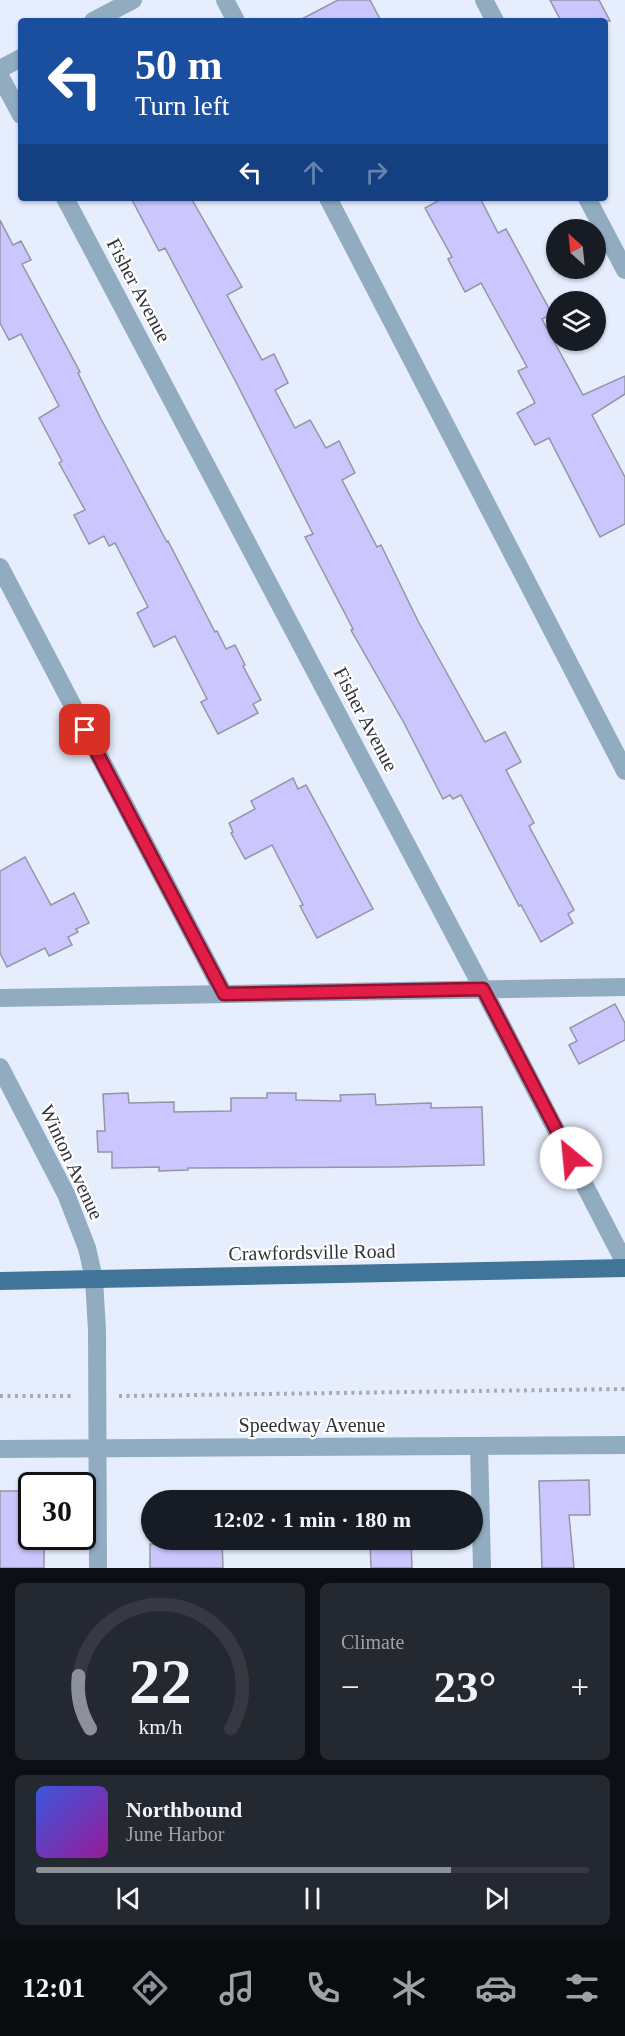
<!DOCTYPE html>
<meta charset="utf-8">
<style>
:root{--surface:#171b24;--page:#242831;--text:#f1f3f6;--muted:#9ea1a6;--line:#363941;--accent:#8c9099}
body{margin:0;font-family:"Times New Roman",serif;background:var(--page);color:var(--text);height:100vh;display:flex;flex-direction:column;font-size:22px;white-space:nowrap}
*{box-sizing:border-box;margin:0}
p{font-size:20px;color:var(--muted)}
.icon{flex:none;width:33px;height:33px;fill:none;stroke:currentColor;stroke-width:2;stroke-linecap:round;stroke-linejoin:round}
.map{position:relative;height:1568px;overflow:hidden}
.details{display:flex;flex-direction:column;gap:15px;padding:15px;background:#0d0f14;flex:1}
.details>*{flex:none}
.banner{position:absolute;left:18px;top:18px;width:590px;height:183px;border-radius:6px;box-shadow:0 2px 4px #0004;background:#1a4fa0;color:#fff;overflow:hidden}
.needle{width:39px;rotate:333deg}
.fabs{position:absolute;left:546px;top:219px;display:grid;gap:12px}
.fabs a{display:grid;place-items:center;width:60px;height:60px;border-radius:50%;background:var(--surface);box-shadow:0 2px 4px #0004;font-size:30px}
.speed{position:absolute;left:18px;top:1472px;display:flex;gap:12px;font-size:30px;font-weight:700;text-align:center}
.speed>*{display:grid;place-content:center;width:78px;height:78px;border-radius:50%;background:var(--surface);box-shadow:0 2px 4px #0004;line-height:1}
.speed .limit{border:3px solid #111;border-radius:9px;background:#fff;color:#111}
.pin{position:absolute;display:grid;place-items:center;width:51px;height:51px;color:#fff;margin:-26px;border-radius:12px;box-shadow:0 3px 9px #0006}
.me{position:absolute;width:66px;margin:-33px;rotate:332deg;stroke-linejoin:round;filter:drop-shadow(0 0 4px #0008)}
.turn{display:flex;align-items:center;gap:21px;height:126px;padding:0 18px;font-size:27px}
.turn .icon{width:78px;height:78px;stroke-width:2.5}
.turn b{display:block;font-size:42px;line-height:51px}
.lanes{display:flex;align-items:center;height:57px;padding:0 18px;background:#0003;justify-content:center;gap:30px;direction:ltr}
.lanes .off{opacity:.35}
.big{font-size:45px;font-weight:600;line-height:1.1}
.details .widget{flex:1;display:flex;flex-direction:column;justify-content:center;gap:9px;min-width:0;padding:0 21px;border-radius:9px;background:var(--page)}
.details .dial{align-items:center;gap:0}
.dial svg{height:156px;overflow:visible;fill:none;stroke:var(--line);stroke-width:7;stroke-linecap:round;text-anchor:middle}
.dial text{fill:var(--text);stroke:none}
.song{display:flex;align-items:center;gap:18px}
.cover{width:72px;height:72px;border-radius:9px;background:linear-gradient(135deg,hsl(230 70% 55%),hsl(300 70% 35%))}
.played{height:6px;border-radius:3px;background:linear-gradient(90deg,var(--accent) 75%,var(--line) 75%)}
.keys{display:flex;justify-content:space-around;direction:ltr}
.heat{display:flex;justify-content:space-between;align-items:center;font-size:33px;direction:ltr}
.details .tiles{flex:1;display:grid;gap:15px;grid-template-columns:1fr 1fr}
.widget:last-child{grid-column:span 2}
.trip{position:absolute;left:141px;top:1490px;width:342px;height:60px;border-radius:30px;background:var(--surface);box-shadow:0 2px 4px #0004;font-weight:600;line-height:60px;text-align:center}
.dock{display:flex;height:96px;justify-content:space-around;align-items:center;background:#090b0e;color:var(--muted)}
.dock .icon{width:42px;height:42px}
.dock .active{color:var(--accent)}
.dock b{font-size:27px;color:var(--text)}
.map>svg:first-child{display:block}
</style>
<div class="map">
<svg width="625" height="1568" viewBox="0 0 625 1568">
<rect width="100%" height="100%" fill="#e6edfc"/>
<g fill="#cbc7fe" stroke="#9595a4" stroke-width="1.5">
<polygon points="338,0 370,0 381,21 298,21"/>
<polygon points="550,0 599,0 610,21 561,21"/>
<polygon points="131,198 191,198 242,287 227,295 262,360 274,354 288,383 275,390 295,428 310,420 326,448 339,441 355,473 342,480 377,547 381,545 418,621 485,742 505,732 521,762 506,770 534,823 529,826 574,910 568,914 573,923 541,942 521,905 519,906 461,795 453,799 450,795 443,799 404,723 351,630 353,629 305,537 313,534 237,384 165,248 159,251"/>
<polygon points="443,198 480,198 498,233 506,229 552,314 542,319 583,395 625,376 625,394 592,415 625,477 625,524 600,537 549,438 535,445 517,413 535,403 518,371 527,367 481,283 465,292 448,259 452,257 425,208"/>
<polygon points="0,220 13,245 21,241 31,260 22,264 80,372 78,373 101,419 167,542 168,541 215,632 217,631 226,649 235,645 245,665 243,666 261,700 253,704 258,713 218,734 201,702 207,699 175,636 154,647 137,613 148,607 115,543 109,546 104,536 89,544 74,515 85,510 59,463 62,461 39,418 59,406 21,334 9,340 0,323"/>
<polygon points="293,778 298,789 306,785 373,909 317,938 300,906 303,905 272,845 245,859 231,833 233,832 229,823 255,809 251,801"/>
<polygon points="25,857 51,905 74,893 89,923 76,929 78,932 68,937 72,945 49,956 45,948 7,967 0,953 0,871"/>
<polygon points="615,1004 625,1023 625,1040 579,1064 569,1045 577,1041 570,1028"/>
<polygon points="128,1093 129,1103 174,1102 174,1112 231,1111 231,1098 267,1098 267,1093 296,1093 296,1100 341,1101 340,1095 375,1094 376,1105 431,1103 431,1108 482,1107 484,1165 395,1167 188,1168 188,1170 159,1171 159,1167 112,1168 112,1152 98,1152 97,1131 105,1131 103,1094"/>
<polygon points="589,1480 590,1515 569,1515 574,1568 542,1568 539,1481"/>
<polygon points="0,1491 27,1491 27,1543 44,1543 44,1568 0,1568"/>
<polygon points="411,1540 412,1568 371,1568 370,1542"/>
<polygon points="222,1542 223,1568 150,1568 150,1544"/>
</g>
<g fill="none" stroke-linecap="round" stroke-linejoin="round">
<g stroke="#a5aab6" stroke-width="4" stroke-dasharray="3 4.5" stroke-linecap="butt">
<polyline points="0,1396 75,1396"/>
<polyline points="119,1396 625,1389"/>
</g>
<g stroke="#91acc1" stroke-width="18">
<polyline points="225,0 236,21"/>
<polyline points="484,0 495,21"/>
<polyline points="93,21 133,0"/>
<polyline points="0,69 21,58"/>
<polyline points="0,76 21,115"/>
<polyline points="65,198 483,989 625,1263"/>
<polyline points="328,198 625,771"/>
<polyline points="587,198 625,270"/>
<polyline points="0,567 224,994"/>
<polyline points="0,998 625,987"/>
<polyline points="0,1067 66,1194 87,1248 94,1279 97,1330 98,1568"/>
<polyline points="479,1446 482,1568"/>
<polyline points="0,1449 625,1445"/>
</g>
<polyline stroke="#407499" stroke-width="18" points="0,1281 625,1268"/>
</g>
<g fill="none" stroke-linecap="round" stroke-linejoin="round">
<defs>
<polyline id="route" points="85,730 224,994 483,989 571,1158"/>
</defs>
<use href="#route" stroke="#92132f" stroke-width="15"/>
<use href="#route" stroke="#e11d48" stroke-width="10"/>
</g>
<g text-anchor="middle" stroke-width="4.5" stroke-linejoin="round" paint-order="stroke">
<g font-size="20" fill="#303339" stroke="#fff">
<text transform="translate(139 290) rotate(62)" y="7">Fisher Avenue</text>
<text transform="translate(366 719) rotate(62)" y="7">Fisher Avenue</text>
<text transform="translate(72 1162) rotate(65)" y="7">Winton Avenue</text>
<text transform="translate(312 1252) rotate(-1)" y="7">Crawfordsville Road</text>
<text x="312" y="1432">Speedway Avenue</text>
</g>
</g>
</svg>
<div class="fabs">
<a><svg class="needle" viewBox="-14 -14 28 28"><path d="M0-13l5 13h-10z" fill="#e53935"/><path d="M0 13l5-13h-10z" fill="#9ea1a6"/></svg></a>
<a><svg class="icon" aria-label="layers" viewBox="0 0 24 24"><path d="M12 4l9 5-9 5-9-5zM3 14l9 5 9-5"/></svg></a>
</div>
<div class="speed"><div class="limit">30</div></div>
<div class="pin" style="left:85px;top:730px;background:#d93025"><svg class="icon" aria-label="arrive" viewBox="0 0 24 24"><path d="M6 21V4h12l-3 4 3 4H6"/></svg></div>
<svg class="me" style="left:571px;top:1158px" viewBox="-20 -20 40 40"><circle r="19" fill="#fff"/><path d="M0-13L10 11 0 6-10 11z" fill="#e11d48"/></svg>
<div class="trip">12:02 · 1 min · 180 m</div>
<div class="banner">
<div class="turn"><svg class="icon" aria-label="left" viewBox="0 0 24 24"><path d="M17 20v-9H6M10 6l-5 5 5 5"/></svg><div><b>50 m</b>Turn left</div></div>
<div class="lanes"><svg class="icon" aria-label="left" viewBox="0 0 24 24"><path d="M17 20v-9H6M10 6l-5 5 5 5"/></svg><svg class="icon off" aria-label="ahead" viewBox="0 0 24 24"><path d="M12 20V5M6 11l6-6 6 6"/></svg><svg class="icon off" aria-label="right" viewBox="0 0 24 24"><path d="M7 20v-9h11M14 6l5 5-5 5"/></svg></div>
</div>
</div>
<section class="details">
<div class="tiles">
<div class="widget dial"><svg viewBox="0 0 100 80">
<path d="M14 69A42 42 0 1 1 86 69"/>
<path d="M14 69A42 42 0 0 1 8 42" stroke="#8c9099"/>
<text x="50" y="56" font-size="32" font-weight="700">22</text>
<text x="50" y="72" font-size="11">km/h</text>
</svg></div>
<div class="widget"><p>Climate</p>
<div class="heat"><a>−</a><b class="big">23°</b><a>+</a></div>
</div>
<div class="widget">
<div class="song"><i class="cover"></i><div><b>Northbound</b><p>June Harbor</p></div></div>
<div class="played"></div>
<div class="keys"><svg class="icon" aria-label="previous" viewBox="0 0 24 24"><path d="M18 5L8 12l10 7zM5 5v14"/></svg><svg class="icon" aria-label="pause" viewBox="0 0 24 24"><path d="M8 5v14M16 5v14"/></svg><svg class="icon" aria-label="next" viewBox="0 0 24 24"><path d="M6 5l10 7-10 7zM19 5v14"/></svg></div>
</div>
</div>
</section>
<nav class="dock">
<b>12:01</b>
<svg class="icon active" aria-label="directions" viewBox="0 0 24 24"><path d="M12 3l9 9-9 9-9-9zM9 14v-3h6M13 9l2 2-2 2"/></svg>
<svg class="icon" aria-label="music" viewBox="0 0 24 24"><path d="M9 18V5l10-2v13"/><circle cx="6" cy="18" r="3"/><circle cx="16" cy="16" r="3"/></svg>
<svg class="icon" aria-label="phone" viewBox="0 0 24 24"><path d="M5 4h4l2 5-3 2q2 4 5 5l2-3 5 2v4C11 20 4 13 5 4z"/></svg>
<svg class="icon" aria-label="climate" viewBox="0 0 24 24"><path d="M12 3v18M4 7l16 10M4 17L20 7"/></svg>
<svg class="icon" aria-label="car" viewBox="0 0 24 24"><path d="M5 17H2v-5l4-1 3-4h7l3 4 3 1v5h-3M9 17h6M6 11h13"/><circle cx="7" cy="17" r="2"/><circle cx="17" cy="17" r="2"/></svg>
<svg class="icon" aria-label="filters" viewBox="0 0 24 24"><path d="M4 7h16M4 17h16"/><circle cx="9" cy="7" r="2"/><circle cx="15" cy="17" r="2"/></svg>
</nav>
